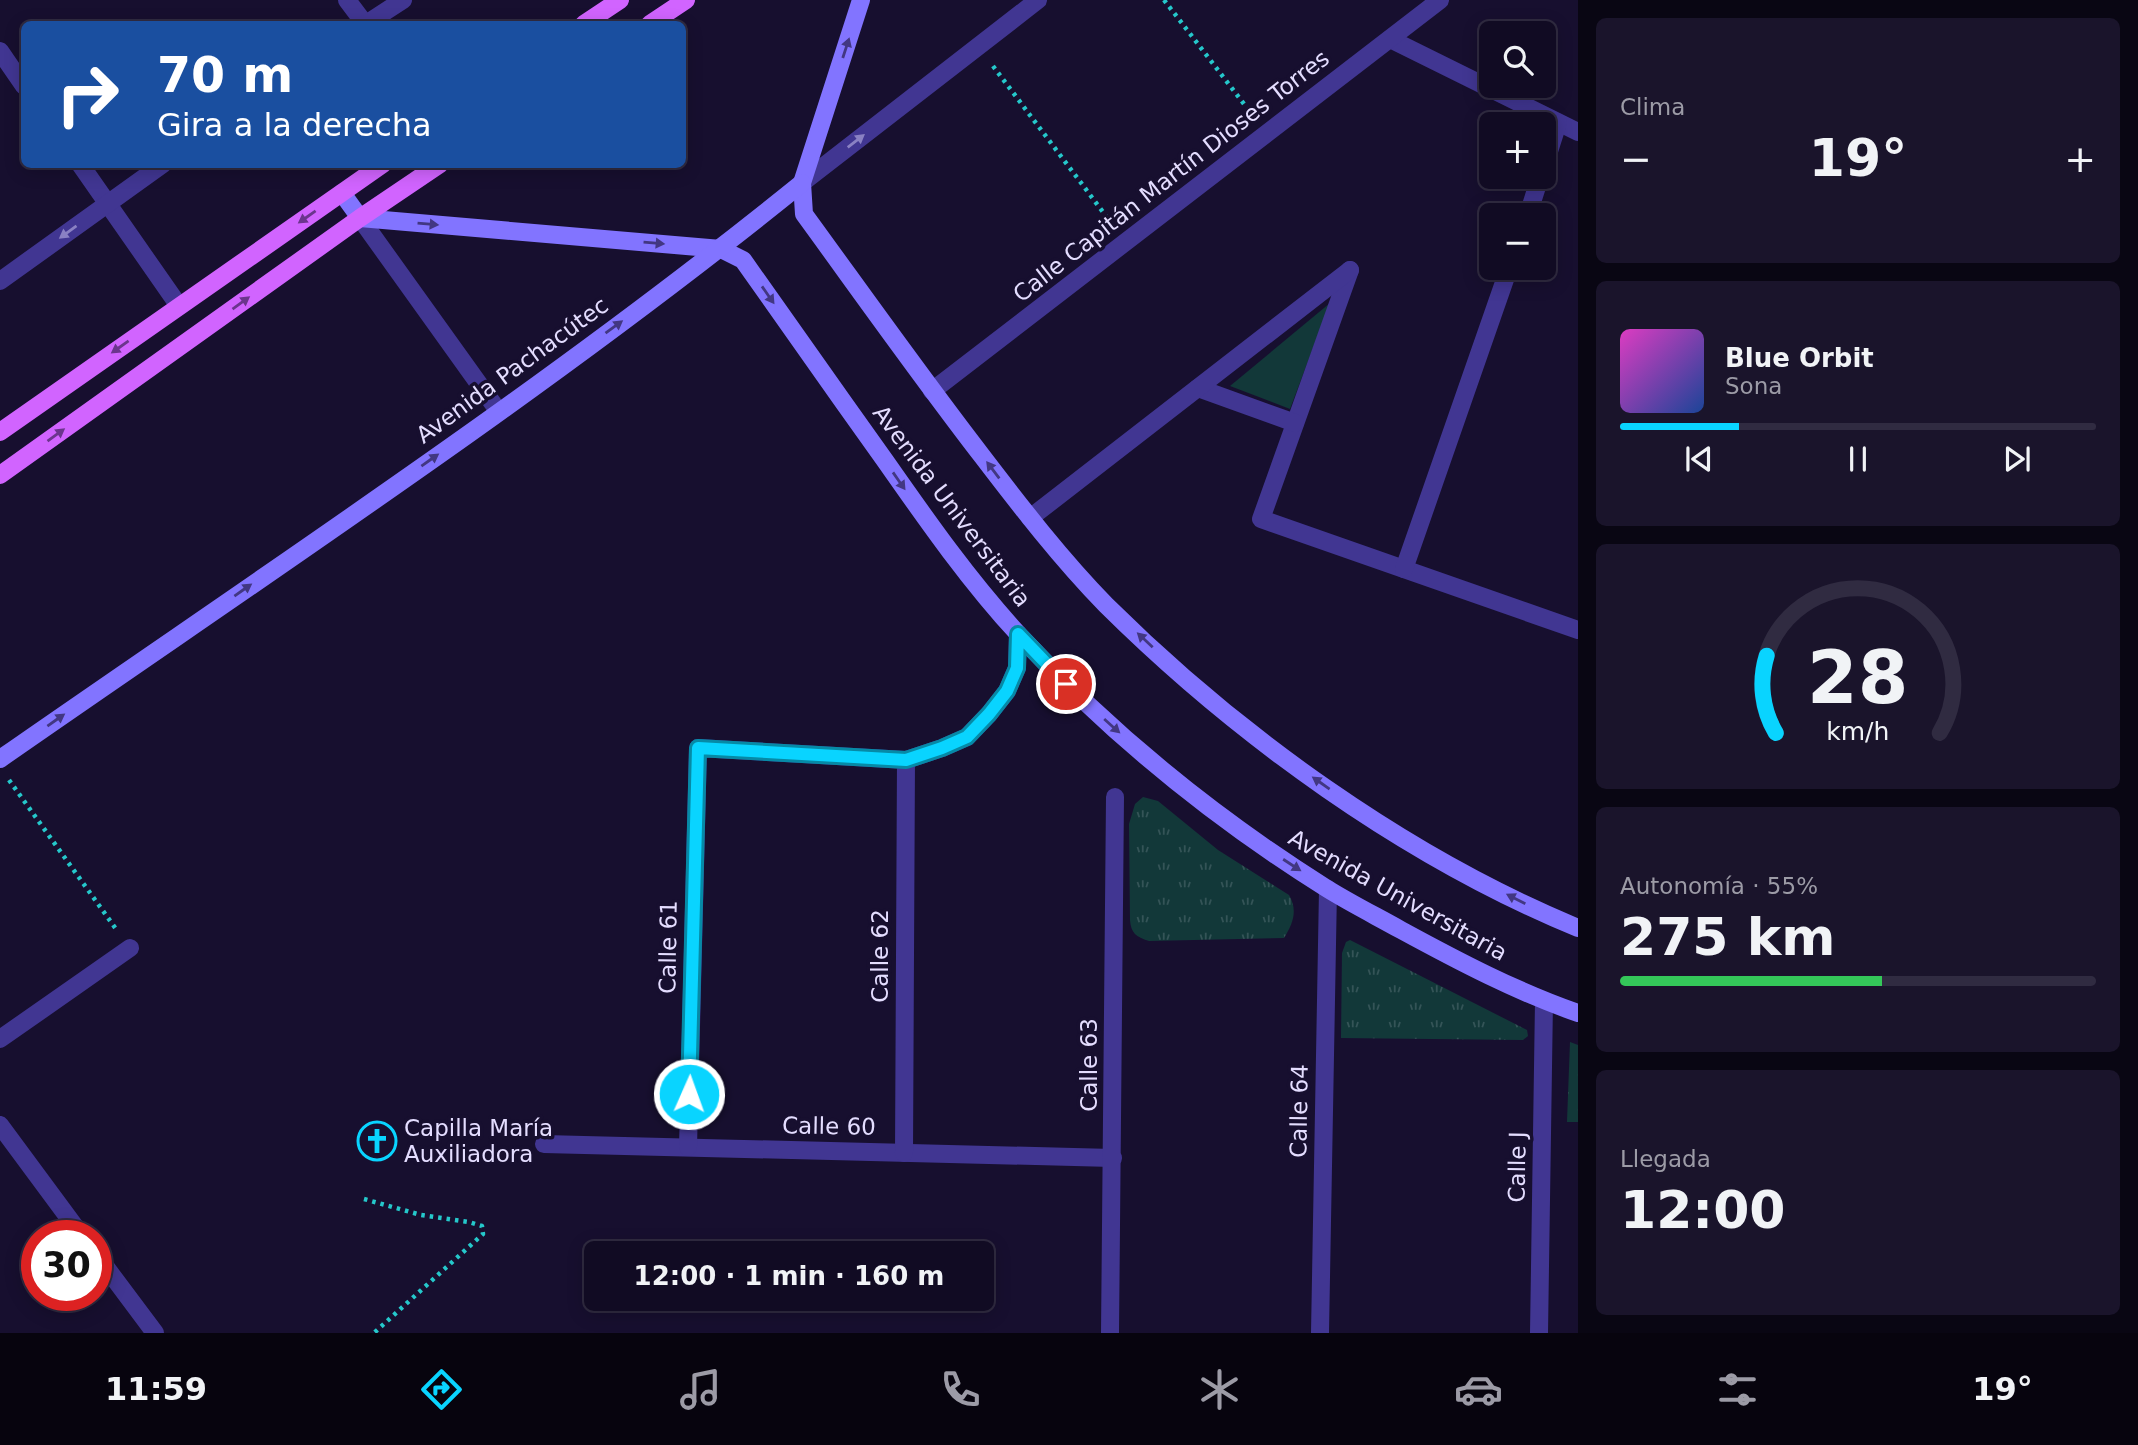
<!DOCTYPE html>
<html lang="es">
<meta charset="utf-8">
<style>
:root{--surface:#110b23;--page:#1a142b;--text:#f1f3f6;--muted:#9c9ba6;--line:#302b41;--accent:#09d4ff}
body{margin:0;font-family:"DejaVu Sans",sans-serif;background:var(--page);color:var(--text);height:100vh;display:flex;flex-direction:column;font-size:26px;white-space:nowrap}
*{box-sizing:border-box;margin:0}
p{font-size:23px;color:var(--muted)}
.icon{flex:none;width:38px;height:38px;fill:none;stroke:currentColor;stroke-width:2;stroke-linecap:round;stroke-linejoin:round}
.map{position:relative;flex:1;overflow:hidden}
.sheet{display:flex;flex-direction:column;gap:18px;padding:18px;background:#090613;width:560px}
.sheet>*{flex:none}
.hud{position:absolute;left:21px;top:21px;width:665px;height:147px;border-radius:10px;box-shadow:0 4px 18px #0003,0 0 0 2px var(--line);background:#1a4fa0;color:#fff;overflow:hidden}
.controls{position:absolute;left:1479px;top:21px;display:grid;gap:14px}
.controls a{display:grid;place-items:center;width:77px;height:77px;border-radius:10px;background:var(--surface);box-shadow:0 4px 18px #0003,0 0 0 2px var(--line);font-size:35px}
.speed{position:absolute;left:21px;top:1220px;display:flex;gap:14px;font-size:35px;font-weight:700;text-align:center}
.speed>*{display:grid;place-content:center;width:91px;height:91px;border-radius:50%;background:var(--surface);box-shadow:0 4px 18px #0003,0 0 0 2px var(--line);line-height:1}
.speed .limit{border:10px solid #d22;background:#fff;color:#111}
.pin{position:absolute;display:grid;place-items:center;width:60px;height:60px;color:#fff;margin:-30px;border:4px solid #fff;border-radius:50%;box-shadow:0 2px 7px #0007}
.me{position:absolute;width:77px;margin:-38px;rotate:2deg;stroke-linejoin:round;filter:drop-shadow(0 0 5px #0008)}
.turn{display:flex;align-items:center;gap:24px;height:147px;padding:0 21px;font-size:32px}
.turn .icon{width:91px;height:91px;stroke-width:2.5}
.turn b{display:block;font-size:49px;line-height:60px}
.big{font-size:52px;font-weight:600;line-height:1.1}
.sheet .card{flex:1;display:flex;flex-direction:column;justify-content:center;gap:10px;min-width:0;padding:0 24px;border-radius:10px;background:var(--page)}
.sheet .dial{align-items:center;gap:0}
.dial svg{height:182px;overflow:visible;fill:none;stroke:var(--line);stroke-width:7;stroke-linecap:round;text-anchor:middle}
.dial text{fill:var(--text);stroke:none}
.song{display:flex;align-items:center;gap:21px}
.cover{width:84px;height:84px;border-radius:10px;background:linear-gradient(135deg,hsl(310 70% 55%),hsl(220 70% 35%))}
.played{height:7px;border-radius:4px;background:linear-gradient(90deg,var(--accent) 25%,var(--line) 25%)}
.keys{display:flex;justify-content:space-around;direction:ltr}
.heat{display:flex;justify-content:space-between;align-items:center;font-size:38px;direction:ltr}
.charge{height:10px;border-radius:5px;background:linear-gradient(90deg,#34c759 55%,var(--line) 0)}
.trip{position:absolute;left:584px;top:1241px;width:410px;height:70px;border-radius:10px;background:var(--surface);box-shadow:0 4px 18px #0003,0 0 0 2px var(--line);font-weight:600;line-height:70px;text-align:center}
.tab-bar{display:flex;height:112px;justify-content:space-around;align-items:center;background:#07040e;color:var(--muted)}
.tab-bar .icon{width:49px;height:49px}
.tab-bar .current{color:var(--accent)}
.tab-bar b{font-size:32px;color:var(--text)}
main{display:flex;flex:1;min-height:0}
.map>svg:first-child{display:block}
</style>
<main>
<div class="map">
<svg width="1578" height="1333" viewBox="0 0 1578 1333">
<defs>
<pattern id="park-tufts" width="24" height="20" patternUnits="userSpaceOnUse" patternTransform="scale(1.75)"><rect width="24" height="20" fill="#123839"/><path d="M3 7l-1-3M5 7V3M7 7l1-3M15 17l-1-3M17 17v-4M19 17l1-3" fill="none" stroke="#345457"/></pattern>
</defs>
<rect width="100%" height="100%" fill="#170f2f"/>
<g fill="url(#park-tufts)">
<path d="M1143,797L1158,801L1218,850L1289,895C1298,910 1293,924 1284,938L1149,941C1136,937 1131,933 1130,920L1129,824L1135,804Z"/>
<polygon points="1350,940 1527,1030 1528,1036 1523,1040 1341,1038 1342,953 1346,942"/>
<polygon points="1570,1042 1578,1045 1578,1122 1567,1122"/>
</g>
<polygon fill="#123839" points="1330,303 1290,409 1230,386"/>
<g fill="none" stroke-linecap="round" stroke-linejoin="round">
<g stroke="#25c8cb" stroke-width="4.5" stroke-dasharray="3.5 5" stroke-linecap="butt">
<polyline points="1164,0 1251,113"/>
<polyline points="993,66 1112,224"/>
<polyline points="9,780 116,929"/>
<polyline points="364,1199 421,1215 469,1222 482,1226 483,1234 374,1333"/>
</g>
<g stroke="#413692" stroke-width="18">
<polyline points="347,0 365,24"/>
<polyline points="366,24 403,0"/>
<polyline points="1390,39 1578,132"/>
<polyline points="0,51 24,86"/>
<polyline points="80,164 179,306"/>
<polyline points="1544,167 1558,123"/>
<polyline points="802,183 1038,0"/>
<polyline points="1528,215 1540,177"/>
<polyline points="360,218 499,412"/>
<polyline points="1350,270 1261,519 1578,630"/>
<polyline points="0,281 163,164"/>
<polyline points="1198,388 1295,423"/>
<polyline points="932,391 1440,0"/>
<polyline points="1030,518 1350,270"/>
<polyline points="1404,569 1509,268"/>
<polyline points="0,1039 130,948"/>
<polyline points="0,1125 82,1236"/>
<polyline points="544,1144 1113,1158"/>
<polyline points="688,1147 698,748 906,760 942,748 967,737 989,714 1007,691 1017,668 1018,634"/>
<polyline points="904,1153 906,760"/>
<polyline points="96,1254 155,1333"/>
<polyline points="1110,1333 1115,797"/>
<polyline points="1320,1333 1328,889"/>
<polyline points="1539,1333 1544,1001"/>
</g>
<g stroke="#8274ff" stroke-width="18">
<path d="M861,0L802,183L804,214C863,295 921,377 982,456C1021,507 1061,559 1106,605C1238,736 1406,857 1578,928"/>
<path d="M342,193L360,218L721,249L743,260C791,328 838,395 886,462C928,522 970,582 1020,636C1110,733 1213,817 1326,888C1350,903 1376,916 1401,930C1458,961 1517,992 1578,1013"/>
<path d="M0,759C270,571 546,390 802,183"/>
</g>
<g stroke="#d164ff" stroke-width="18">
<polyline points="584,24 620,0"/>
<polyline points="650,24 686,0"/>
<polyline points="0,432 383,164"/>
<polyline points="0,475 360,218 440,164"/>
</g>
</g>
<defs><path id="oneway-solid" d="M-6-.8H1V-3.2L6.5 0L1 3.2V.8H-6Z" transform="scale(1.75)"/></defs>
<g fill="#423782">
<use href="#oneway-solid" transform="translate(846 48) rotate(-72)"/>
<use href="#oneway-solid" transform="translate(428 224) rotate(5)"/>
<use href="#oneway-solid" transform="translate(654 243) rotate(5)"/>
<use href="#oneway-solid" transform="translate(768 295) rotate(55)"/>
<use href="#oneway-solid" transform="translate(614 327) rotate(-36)"/>
<use href="#oneway-solid" transform="translate(430 460) rotate(-35)"/>
<use href="#oneway-solid" transform="translate(993 470) rotate(-127)"/>
<use href="#oneway-solid" transform="translate(899 481) rotate(55)"/>
<use href="#oneway-solid" transform="translate(243 590) rotate(-35)"/>
<use href="#oneway-solid" transform="translate(1145 640) rotate(-137)"/>
<use href="#oneway-solid" transform="translate(56 720) rotate(-35)"/>
<use href="#oneway-solid" transform="translate(1112 726) rotate(42)"/>
<use href="#oneway-solid" transform="translate(1321 783) rotate(-145)"/>
<use href="#oneway-solid" transform="translate(1292 865) rotate(33)"/>
<use href="#oneway-solid" transform="translate(1516 899) rotate(-153)"/>
</g>
<g fill="#8a81c3">
<use href="#oneway-solid" transform="translate(856 141) rotate(-38)"/>
<use href="#oneway-solid" transform="translate(68 232) rotate(144)"/>
</g>
<g fill="#6b358d">
<use href="#oneway-solid" transform="translate(307 217) rotate(145)"/>
<use href="#oneway-solid" transform="translate(241 303) rotate(-36)"/>
<use href="#oneway-solid" transform="translate(120 347) rotate(145)"/>
<use href="#oneway-solid" transform="translate(56 435) rotate(-36)"/>
</g>
<g fill="none" stroke-linecap="round" stroke-linejoin="round">
<defs>
<polyline id="route" points="689,1094 698,748 906,760 942,748 967,737 989,714 1007,691 1017,668 1018,634 1066,684"/>
</defs>
<use href="#route" stroke="#068aa6" stroke-width="18"/>
<use href="#route" stroke="#09d4ff" stroke-width="12"/>
</g>
<defs>
<symbol id="church-ring" viewBox="-11 -11 22 22"><circle r="9.5" fill="#170f2f" stroke="#09d4ff" stroke-width="1.5"/><path d="M-1.2-6h2.4v3.5h3.3v2.4h-3.3V6h-2.4V-.1h-3.3v-2.4h3.3Z" fill="#09d4ff"/></symbol>
</defs>
<g fill-rule="evenodd">
<use href="#church-ring" x="355" y="1119" width="44" height="44"/>
</g>
<g text-anchor="middle" stroke-width="7" stroke-linejoin="round" paint-order="stroke">
<g font-size="23" fill="#e4ddff" stroke="#170f2f">
<text transform="translate(1171 176) rotate(-38)" y="8">Calle Capitán Martín Dioses Torres</text>
<text transform="translate(512 370) rotate(-36)" y="8">Avenida Pachacútec</text>
<text transform="translate(952 506) rotate(53)" y="8">Avenida Universitaria</text>
<text transform="translate(1398 895) rotate(29)" y="8">Avenida Universitaria</text>
<text transform="translate(668 947) rotate(-89)" y="8">Calle 61</text>
<text transform="translate(880 956) rotate(-90)" y="8">Calle 62</text>
<text transform="translate(1089 1065) rotate(-90)" y="8">Calle 63</text>
<text transform="translate(1299 1111) rotate(-89)" y="8">Calle 64</text>
<text transform="translate(829 1126) rotate(1)" y="8">Calle 60</text>
<text transform="translate(1517 1167) rotate(-89)" y="8">Calle J</text>
</g>
<g font-size="23" fill="#e4ddff" stroke="#170f2f" text-anchor="start">
<text x="404" y="1136">Capilla María<tspan x="404" dy="26">Auxiliadora</tspan></text>
</g>
</g>
</svg>
<div class="controls">
<a><svg class="icon" aria-label="search" viewBox="0 0 24 24"><circle cx="10" cy="10" r="6"/><path d="M15 15l6 6"/></svg></a>
<a>+</a>
<a>−</a>
</div>
<div class="speed"><div class="limit">30</div></div>
<div class="pin" style="left:1066px;top:684px;background:#d93025"><svg class="icon" aria-label="arrive" viewBox="0 0 24 24"><path d="M6 21V4h12l-3 4 3 4H6"/></svg></div>
<svg class="me" style="left:689px;top:1094px" viewBox="-20 -20 40 40"><circle r="17" fill="#09d4ff" stroke="#fff" stroke-width="3"/><path d="M0-11L8 9 0 5-8 9z" fill="#fff"/></svg>
<div class="trip">12:00 · 1 min · 160 m</div>
<div class="hud">
<div class="turn"><svg class="icon" aria-label="right" viewBox="0 0 24 24"><path d="M7 20v-9h11M14 6l5 5-5 5"/></svg><div><b>70 m</b>Gira a la derecha</div></div>
</div>
</div>
<section class="sheet">
<div class="card"><p>Clima</p>
<div class="heat"><a>−</a><b class="big">19°</b><a>+</a></div>
</div>
<div class="card">
<div class="song"><i class="cover"></i><div><b>Blue Orbit</b><p>Sona</p></div></div>
<div class="played"></div>
<div class="keys"><svg class="icon" aria-label="previous" viewBox="0 0 24 24"><path d="M18 5L8 12l10 7zM5 5v14"/></svg><svg class="icon" aria-label="pause" viewBox="0 0 24 24"><path d="M8 5v14M16 5v14"/></svg><svg class="icon" aria-label="next" viewBox="0 0 24 24"><path d="M6 5l10 7-10 7zM19 5v14"/></svg></div>
</div>
<div class="card dial"><svg viewBox="0 0 100 80">
<path d="M14 69A42 42 0 1 1 86 69"/>
<path d="M14 69A42 42 0 0 1 10 35" stroke="#09d4ff"/>
<text x="50" y="56" font-size="32" font-weight="700">28</text>
<text x="50" y="72" font-size="11">km/h</text>
</svg></div>
<div class="card"><p>Autonomía · 55%</p><b class="big">275 km</b><div class="charge"></div></div>
<div class="card"><p>Llegada</p><b class="big">12:00</b></div>
</section>
</main>
<nav class="tab-bar">
<b>11:59</b>
<svg class="icon current" aria-label="directions" viewBox="0 0 24 24"><path d="M12 3l9 9-9 9-9-9zM9 14v-3h6M13 9l2 2-2 2"/></svg>
<svg class="icon" aria-label="music" viewBox="0 0 24 24"><path d="M9 18V5l10-2v13"/><circle cx="6" cy="18" r="3"/><circle cx="16" cy="16" r="3"/></svg>
<svg class="icon" aria-label="phone" viewBox="0 0 24 24"><path d="M5 4h4l2 5-3 2q2 4 5 5l2-3 5 2v4C11 20 4 13 5 4z"/></svg>
<svg class="icon" aria-label="climate" viewBox="0 0 24 24"><path d="M12 3v18M4 7l16 10M4 17L20 7"/></svg>
<svg class="icon" aria-label="car" viewBox="0 0 24 24"><path d="M5 17H2v-5l4-1 3-4h7l3 4 3 1v5h-3M9 17h6M6 11h13"/><circle cx="7" cy="17" r="2"/><circle cx="17" cy="17" r="2"/></svg>
<svg class="icon" aria-label="filters" viewBox="0 0 24 24"><path d="M4 7h16M4 17h16"/><circle cx="9" cy="7" r="2"/><circle cx="15" cy="17" r="2"/></svg>
<b>19°</b>
</nav>
